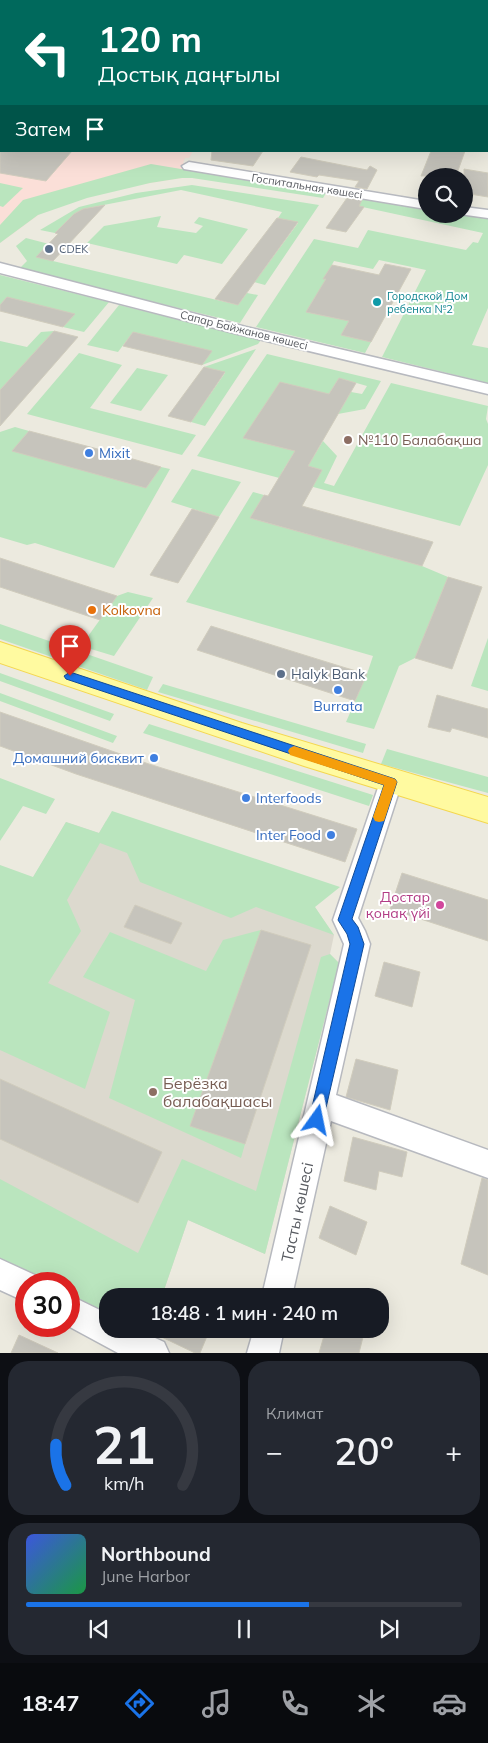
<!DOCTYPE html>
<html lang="ru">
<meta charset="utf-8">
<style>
:root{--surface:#171b24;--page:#242831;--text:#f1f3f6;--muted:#9ea1a6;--line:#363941;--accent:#1a73e8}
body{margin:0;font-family:Mulish,sans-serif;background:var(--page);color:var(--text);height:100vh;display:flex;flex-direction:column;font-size:19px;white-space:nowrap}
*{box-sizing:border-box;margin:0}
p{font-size:16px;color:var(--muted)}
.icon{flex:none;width:28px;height:28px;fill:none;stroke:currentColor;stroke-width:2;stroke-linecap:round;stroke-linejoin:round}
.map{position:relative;height:1353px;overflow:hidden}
.drawer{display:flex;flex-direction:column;gap:8px;padding:8px;background:#0d0f14;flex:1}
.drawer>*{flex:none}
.top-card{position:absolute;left:0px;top:0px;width:489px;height:152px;box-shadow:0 5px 20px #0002;background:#00695c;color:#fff;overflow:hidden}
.controls{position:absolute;left:418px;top:168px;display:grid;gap:10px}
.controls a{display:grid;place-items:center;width:55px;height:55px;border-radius:50%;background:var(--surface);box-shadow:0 5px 20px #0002;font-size:25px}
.speed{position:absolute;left:15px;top:1272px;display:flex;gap:10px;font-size:25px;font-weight:700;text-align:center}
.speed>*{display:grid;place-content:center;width:65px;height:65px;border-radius:50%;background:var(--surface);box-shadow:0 5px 20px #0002;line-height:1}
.speed .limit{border:8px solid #d22;background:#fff;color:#111}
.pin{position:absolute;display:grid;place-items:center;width:42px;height:42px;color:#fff;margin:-51px -21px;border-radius:50% 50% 50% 0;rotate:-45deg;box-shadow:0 0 5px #0007}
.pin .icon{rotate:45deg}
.me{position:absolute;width:55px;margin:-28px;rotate:12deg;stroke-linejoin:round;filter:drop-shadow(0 0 4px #0008)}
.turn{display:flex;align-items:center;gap:18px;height:105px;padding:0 15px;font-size:22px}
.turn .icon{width:65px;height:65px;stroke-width:2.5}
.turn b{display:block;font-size:35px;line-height:42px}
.then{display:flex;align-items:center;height:48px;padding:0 15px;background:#0003;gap:10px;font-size:19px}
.big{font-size:38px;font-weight:600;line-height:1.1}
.drawer .tile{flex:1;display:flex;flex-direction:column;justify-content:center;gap:8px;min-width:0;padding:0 18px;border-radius:20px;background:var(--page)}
.drawer .dial{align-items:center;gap:0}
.dial svg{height:130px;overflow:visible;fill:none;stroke:var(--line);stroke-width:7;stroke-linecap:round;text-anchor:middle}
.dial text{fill:var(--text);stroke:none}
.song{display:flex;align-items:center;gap:15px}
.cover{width:60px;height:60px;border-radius:8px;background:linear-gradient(135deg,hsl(230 70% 55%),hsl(140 70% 35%))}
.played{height:5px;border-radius:2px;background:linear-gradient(90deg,var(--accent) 65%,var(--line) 65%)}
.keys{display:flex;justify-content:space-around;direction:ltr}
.heat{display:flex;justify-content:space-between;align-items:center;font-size:28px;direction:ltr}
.drawer .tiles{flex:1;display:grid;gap:8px;grid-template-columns:1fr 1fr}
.tile:last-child{grid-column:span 2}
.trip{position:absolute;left:99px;top:1288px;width:290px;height:50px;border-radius:20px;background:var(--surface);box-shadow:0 5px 20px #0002;font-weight:600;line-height:50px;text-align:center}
.dock{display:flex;height:80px;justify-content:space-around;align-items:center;background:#090b0e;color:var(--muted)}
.dock .icon{width:35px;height:35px}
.dock .active{color:var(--accent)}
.dock b{font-size:22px;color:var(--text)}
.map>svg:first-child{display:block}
</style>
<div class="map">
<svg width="488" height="1353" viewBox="0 0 488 1353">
<rect width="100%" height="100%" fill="#eceadf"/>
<polygon fill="#dcd9ce" points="106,821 305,893 334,935 330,954 339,963 265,1254 188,1220 162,1296 69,1296 69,1284 46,1284 0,1259 0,933 66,822 99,833"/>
<polygon fill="#fbdfd8" points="0,69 1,151 193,151 189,158 185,158 183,163 190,164 182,178 100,191 55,203 0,243"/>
<g fill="#bae5be">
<polygon points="151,164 326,193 323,198 192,178 182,178 150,183 87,198 38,215 0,243 0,225 23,200"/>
<polygon points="0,183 23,188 3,207 0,206"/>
<polygon points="192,185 319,205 265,285 233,276 259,276 298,223 278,218 282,212 181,190 83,209 74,214 55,233 40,230 79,207 136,193"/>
<polygon points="347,197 426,209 426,214 457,214 488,219 488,308 472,345 488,348 488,383 382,357 426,270 379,260 373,269 334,261 324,279 369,288 358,306 315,297 306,312 349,321 341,335 371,342 365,353 256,327 314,239 358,248 368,230 466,250 473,242 478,243 483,233 344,203"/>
<polygon points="161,216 157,227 196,233 203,226 194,223 199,217 248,229 222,264 184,255 177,264 87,243 104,226"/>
<polygon points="26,238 49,244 36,257 238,305 247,293 258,295 240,323 19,269 27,261 16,246"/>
<polygon points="0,275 109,302 84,332 63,327 74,315 7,297 0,305"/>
<polygon points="119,305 261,340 258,344 202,365 133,332 118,352 87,345"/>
<polygon points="54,331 0,390 0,341 27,347 41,332"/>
<polygon points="256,349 205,426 191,422 225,373 204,367"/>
<polygon points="79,353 122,365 90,408 196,435 182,455 27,414"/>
<polygon points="267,354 381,381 365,409 338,414 351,392 362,394 367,386 339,378 329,394 244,438 295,451 282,472 315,481 322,470 308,466 323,441 337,456 324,483 334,486 391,383 488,406 486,419 488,424 488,465 460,526 197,456"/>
<polygon points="137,368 168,375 141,411 110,403"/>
<polygon points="15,427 29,431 13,450 146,488 161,467 170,469 114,568 35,543 27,545 0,537 0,432"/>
<polygon points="192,469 241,482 219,517 171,502"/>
<polygon points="253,492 264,495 250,518 422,566 448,577 415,658 399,666 374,729 346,722 367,674 373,656 186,602"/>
<polygon points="128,592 153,598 114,656 81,646 117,596"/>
<polygon points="0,624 153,677 147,690 0,639"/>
<polygon points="488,638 488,691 471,686"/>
<polygon points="0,673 114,714 110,721 0,681"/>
<polygon points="163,684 366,744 363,753 158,692"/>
<polygon points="0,693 117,736 113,743 0,701"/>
<polygon points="149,724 373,795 369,806 143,733"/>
<polygon points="387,749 488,777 488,793 381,764"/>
<polygon points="0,778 55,799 46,814 23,806 0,841"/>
<polygon points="112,811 340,887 315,907 334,935 256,907 231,918 140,882 127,853 100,843 67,900 81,931 48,983 110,1012 85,1089 0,1050 0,865 33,877 66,822 99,833"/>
<polygon points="261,930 245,1144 241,1158 109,1098 135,1000 83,977 110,932 206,971 223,940"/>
<polygon points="330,954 339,963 265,1254 188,1220 162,1296 108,1296 107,1317 69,1296 69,1284 46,1284 0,1259 0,1179 138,1253 182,1159 256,1191 321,957"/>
</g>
<g fill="#c6c4bc" stroke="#d0ccbd">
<polygon points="0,151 72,151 46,181 0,173"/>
<polygon points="212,151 263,151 253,166 211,160"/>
<polygon points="431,151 465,151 456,176 421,176"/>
<polygon points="301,157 367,170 370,166 377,170 367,189 355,187 359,181 319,175 317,177 290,172"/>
<polygon points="464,169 488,173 488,197 464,193"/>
<polygon points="347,198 362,200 359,206 364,207 346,232 326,228"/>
<polygon points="105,205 53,261 36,257 58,234 55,233 74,214 83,209"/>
<polygon points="277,218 298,222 238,305 215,299"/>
<polygon points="385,264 411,269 371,342 341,335 349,321 306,312 326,279 323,279 332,265 379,275"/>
<polygon points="7,297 75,314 63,327 0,311 0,305"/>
<polygon points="54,331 78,337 0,426 0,390"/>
<polygon points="133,332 212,351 202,365 123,346"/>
<polygon points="204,367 225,372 191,422 168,416"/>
<polygon points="339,378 356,383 308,466 322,470 302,506 433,542 422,566 250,518 264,495 268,496 295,451 243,438 280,382 329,394"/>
<polygon points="29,431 94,448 161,467 146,488 12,451"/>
<polygon points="192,509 219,517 178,583 150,575"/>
<polygon points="0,558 92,588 117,596 100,620 0,587"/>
<polygon points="448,577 482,587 452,669 415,658"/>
<polygon points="211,626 346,668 367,674 355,701 197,650"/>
<polygon points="437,695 488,709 488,738 452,728 450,732 428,727"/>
<polygon points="0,712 149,764 357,829 345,862 76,774 0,746"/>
<polygon points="402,873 488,900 488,941 390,909"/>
<polygon points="135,905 182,923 171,944 124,927"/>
<polygon points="261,930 311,945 245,1144 190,1126"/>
<polygon points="384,962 420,972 412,1007 375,996"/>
<polygon points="356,1059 398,1070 390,1110 346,1097"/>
<polygon points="0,1079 162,1152 138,1203 0,1139"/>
<polygon points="353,1137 407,1152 402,1177 379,1171 376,1190 344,1181"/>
<polygon points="482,1178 488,1180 488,1275 461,1264"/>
<polygon points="330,1206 367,1222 356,1255 319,1238"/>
<polygon points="145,1329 210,1329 200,1353 195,1353"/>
<polygon points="326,1329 365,1329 359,1353 319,1353"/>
<polygon points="19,1335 58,1353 11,1353"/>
</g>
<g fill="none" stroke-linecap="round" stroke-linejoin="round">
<defs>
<g id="minor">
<polygon points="189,162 426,201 426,209 184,169 182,166"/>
<polygon points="464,207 488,210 488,218 459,214 464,214"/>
<polygon points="0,263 246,327 488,384 488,394 238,334 0,273"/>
<polygon points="391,773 399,775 402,782 358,918 365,931 370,944 336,1095 488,1150 488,1178 331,1121 292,1296 262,1296 344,944 333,920 380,782 383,775"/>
<polygon points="0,1259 37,1276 40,1284 26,1284 26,1302 0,1290"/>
<polygon points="69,1295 108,1314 108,1329 135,1329 164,1342 169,1353 118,1353 68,1326"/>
<polygon points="254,1329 284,1329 279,1353 247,1353"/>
</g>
<polygon id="major" points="0,642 242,723 488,797 488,823 304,766 0,663"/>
</defs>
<use href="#minor" stroke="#b7b9bf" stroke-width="3"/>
<use href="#major" stroke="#f4d750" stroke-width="2"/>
<use href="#minor" fill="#fff" fill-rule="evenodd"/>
<use href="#major" fill="#fffaa0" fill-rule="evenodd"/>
</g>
<polygon fill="#1a73e8" stroke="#114b97" points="70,672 395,779 397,782 352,919 358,927 364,944 322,1125 317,1128 311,1125 309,1120 350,944 347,934 338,920 384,785 66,679 64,676"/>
<polygon fill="#f59e0b" points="294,746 395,779 397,782 384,821 379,822 375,821 373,817 384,785 290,755 288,751 290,748"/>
<g fill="#5c6f8a" stroke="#fff" stroke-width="2">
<circle cx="49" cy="249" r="5"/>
<circle cx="281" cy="674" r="5"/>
</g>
<circle fill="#0f9aa8" stroke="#fff" stroke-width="2" cx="377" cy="302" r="5"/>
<g fill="#8d6e63" stroke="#fff" stroke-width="2">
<circle cx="348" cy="440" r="5"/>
<circle cx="153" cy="1092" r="5"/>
</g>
<g fill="#3f7fe0" stroke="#fff" stroke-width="2">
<circle cx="89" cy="453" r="5"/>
<circle cx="338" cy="690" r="5"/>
<circle cx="154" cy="758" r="5"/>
<circle cx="246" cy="798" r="5"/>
<circle cx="331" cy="835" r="5"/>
</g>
<circle fill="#e8710a" stroke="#fff" stroke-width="2" cx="92" cy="610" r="5"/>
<circle fill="#d1479c" stroke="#fff" stroke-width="2" cx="440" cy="905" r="5"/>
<g text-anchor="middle" stroke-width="4" stroke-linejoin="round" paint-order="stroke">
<g font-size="11" fill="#585b61" stroke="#fff">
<text transform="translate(307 186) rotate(9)" y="4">Госпитальная көшесі</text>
<text transform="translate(244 330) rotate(14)" y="4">Сапар Байжанов көшесі</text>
</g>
<g font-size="11" fill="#4e5e75" stroke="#fff" text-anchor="start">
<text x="59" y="253">CDEK</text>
</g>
<g font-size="11" fill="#0d838f" stroke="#fff" text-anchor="start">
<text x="387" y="300">Городской Дом<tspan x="387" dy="13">ребенка №2</tspan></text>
</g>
<g font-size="14" fill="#785e54" stroke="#fff" text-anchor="start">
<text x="358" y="445">№110 Балабақша</text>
</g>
<g font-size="14" fill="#366cbe" stroke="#fff" text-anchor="start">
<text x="99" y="458">Mixit</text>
<text x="338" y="711" text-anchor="middle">Burrata</text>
<text x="144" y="763" text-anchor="end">Домашний бисквит</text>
<text x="256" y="803">Interfoods</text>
<text x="321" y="840" text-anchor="end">Inter Food</text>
</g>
<g font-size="14" fill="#c56008" stroke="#fff" text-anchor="start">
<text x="102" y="615">Kolkovna</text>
</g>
<g font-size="14" fill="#4e5e75" stroke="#fff" text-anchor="start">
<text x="291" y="679">Halyk Bank</text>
</g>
<g font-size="14" fill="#b23c85" stroke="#fff" text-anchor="end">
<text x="430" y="902">Достар<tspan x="430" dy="16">қонақ үйі</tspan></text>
</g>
<g font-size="16" fill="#785e54" stroke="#fff" text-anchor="start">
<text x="163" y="1089">Берёзка<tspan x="163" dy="18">балабақшасы</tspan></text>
</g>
<g font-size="16" fill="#585b61" stroke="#fff">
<text transform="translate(297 1212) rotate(-78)" y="6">Тасты көшесі</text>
</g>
</g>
</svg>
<div class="controls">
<a><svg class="icon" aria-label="search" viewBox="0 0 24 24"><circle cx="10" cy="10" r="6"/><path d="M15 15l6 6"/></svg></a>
</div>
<div class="speed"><div class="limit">30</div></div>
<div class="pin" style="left:70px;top:676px;background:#d93025"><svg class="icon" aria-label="arrive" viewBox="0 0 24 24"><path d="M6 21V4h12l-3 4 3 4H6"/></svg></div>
<svg class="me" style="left:317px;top:1120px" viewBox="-20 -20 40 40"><path d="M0-17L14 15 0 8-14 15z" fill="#1a73e8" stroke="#fff" stroke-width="4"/></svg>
<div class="trip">18:48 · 1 мин · 240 m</div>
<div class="top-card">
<div class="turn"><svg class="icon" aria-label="left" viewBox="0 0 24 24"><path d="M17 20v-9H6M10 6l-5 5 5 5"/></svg><div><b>120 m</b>Достық даңғылы</div></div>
<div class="then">Затем<svg class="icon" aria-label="arrive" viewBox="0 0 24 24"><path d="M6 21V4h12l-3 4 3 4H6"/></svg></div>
</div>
</div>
<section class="drawer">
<div class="tiles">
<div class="tile dial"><svg viewBox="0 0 100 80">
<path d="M14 69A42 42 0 1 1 86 69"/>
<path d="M14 69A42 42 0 0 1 8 44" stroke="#1a73e8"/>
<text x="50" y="56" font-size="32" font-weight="700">21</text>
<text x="50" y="72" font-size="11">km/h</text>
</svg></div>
<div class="tile"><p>Климат</p>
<div class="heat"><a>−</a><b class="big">20°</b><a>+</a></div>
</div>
<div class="tile">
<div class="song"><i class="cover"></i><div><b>Northbound</b><p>June Harbor</p></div></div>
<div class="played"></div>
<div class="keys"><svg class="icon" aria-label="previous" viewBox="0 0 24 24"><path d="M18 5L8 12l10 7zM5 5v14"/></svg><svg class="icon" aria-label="pause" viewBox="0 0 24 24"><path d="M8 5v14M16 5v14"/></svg><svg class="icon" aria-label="next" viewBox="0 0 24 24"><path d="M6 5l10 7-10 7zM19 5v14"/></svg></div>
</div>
</div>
</section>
<nav class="dock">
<b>18:47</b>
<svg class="icon active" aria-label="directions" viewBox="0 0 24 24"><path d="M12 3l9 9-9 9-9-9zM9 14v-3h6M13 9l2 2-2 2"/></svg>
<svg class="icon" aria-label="music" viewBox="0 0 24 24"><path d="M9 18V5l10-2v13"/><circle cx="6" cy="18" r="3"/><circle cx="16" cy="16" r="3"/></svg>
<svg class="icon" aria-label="phone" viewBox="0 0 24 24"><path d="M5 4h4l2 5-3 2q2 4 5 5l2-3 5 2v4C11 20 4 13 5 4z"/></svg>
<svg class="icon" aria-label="climate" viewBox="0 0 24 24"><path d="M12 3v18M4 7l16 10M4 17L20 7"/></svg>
<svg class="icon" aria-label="car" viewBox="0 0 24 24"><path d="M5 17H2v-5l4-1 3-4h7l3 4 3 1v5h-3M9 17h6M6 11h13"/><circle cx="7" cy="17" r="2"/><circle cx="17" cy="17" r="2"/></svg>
</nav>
